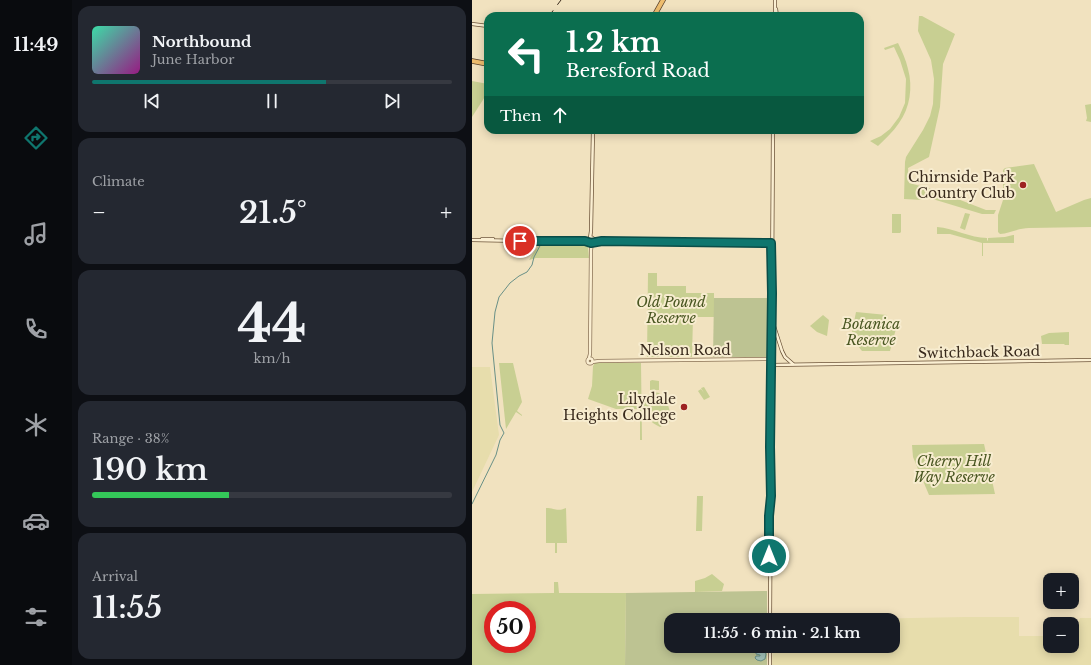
<!DOCTYPE html>
<meta charset="utf-8">
<style>
:root{--surface:#171b24;--page:#242831;--text:#f1f3f6;--muted:#9ea1a6;--line:#363941;--accent:#0f766e}
body{margin:0;font-family:"Libre Baskerville",serif;background:var(--page);color:var(--text);height:100vh;display:flex;flex-direction:column;font-size:15px;white-space:nowrap}
*{box-sizing:border-box;margin:0}
p{font-size:13px;color:var(--muted)}
.icon{flex:none;width:22px;height:22px;fill:none;stroke:currentColor;stroke-width:2;stroke-linecap:round;stroke-linejoin:round}
.map{position:relative;flex:1;overflow:hidden}
.panel{display:flex;flex-direction:column;gap:6px;padding:6px;background:#0d0f14;width:400px}
.panel>*{flex:none}
.banner{position:absolute;left:12px;top:12px;width:380px;height:122px;border-radius:12px;box-shadow:0 2px 10px #0003;background:#0b6e4f;color:#fff;overflow:hidden}
.tools{position:absolute;left:571px;top:573px;display:grid;gap:8px}
.tools a{display:grid;place-items:center;width:36px;height:36px;border-radius:8px;background:var(--surface);box-shadow:0 2px 10px #0003;font-size:20px}
.speed{position:absolute;left:12px;top:601px;display:flex;gap:8px;font-size:20px;font-weight:700;text-align:center}
.speed>*{display:grid;place-content:center;width:52px;height:52px;border-radius:50%;background:var(--surface);box-shadow:0 2px 10px #0003;line-height:1}
.speed .limit{border:6px solid #d22;background:#fff;color:#111}
.pin{position:absolute;display:grid;place-items:center;width:34px;height:34px;color:#fff;margin:-17px;border:2px solid #fff;border-radius:50%;box-shadow:0 1px 4px #0007}
.me{position:absolute;width:44px;margin:-22px;rotate:0deg;stroke-linejoin:round;filter:drop-shadow(0 0 3px #0008)}
.turn{display:flex;align-items:center;gap:14px;height:84px;padding:0 16px;font-size:18px}
.turn .icon{width:52px;height:52px;stroke-width:2.5}
.turn b{display:block;font-size:28px;line-height:34px}
.then{display:flex;align-items:center;height:38px;padding:0 16px;background:#0003;gap:8px;font-size:15px}
.big{font-size:30px;font-weight:600;line-height:1.1}
.panel .card{flex:1;display:flex;flex-direction:column;justify-content:center;gap:6px;min-width:0;padding:0 14px;border-radius:12px;background:var(--page)}
.panel .dial{align-items:center;gap:0}
.dial b{font-size:52px;line-height:1}
.song{display:flex;align-items:center;gap:12px}
.cover{width:48px;height:48px;border-radius:6px;background:linear-gradient(135deg,hsl(160 70% 55%),hsl(310 70% 35%))}
.played{height:4px;border-radius:2px;background:linear-gradient(90deg,var(--accent) 65%,var(--line) 65%)}
.keys{display:flex;justify-content:space-around;direction:ltr}
.heat{display:flex;justify-content:space-between;align-items:center;font-size:22px;direction:ltr}
.charge{height:6px;border-radius:3px;background:linear-gradient(90deg,#34c759 38%,var(--line) 0)}
.trip{position:absolute;left:192px;top:613px;width:236px;height:40px;border-radius:12px;background:var(--surface);box-shadow:0 2px 10px #0003;font-weight:600;line-height:40px;text-align:center}
main{display:flex;flex:1;min-height:0}
.dock{display:flex;flex-direction:column;width:72px;justify-content:space-around;align-items:center;background:#090b0e;color:var(--muted)}
.dock .icon{width:28px;height:28px}
.dock .selected{color:var(--accent)}
.dock b{font-size:18px;color:var(--text)}
.map>svg:first-child{display:block}
</style>
<main>
<nav class="dock">
<b>11:49</b>
<svg class="icon selected" aria-label="directions" viewBox="0 0 24 24"><path d="M12 3l9 9-9 9-9-9zM9 14v-3h6M13 9l2 2-2 2"/></svg>
<svg class="icon" aria-label="music" viewBox="0 0 24 24"><path d="M9 18V5l10-2v13"/><circle cx="6" cy="18" r="3"/><circle cx="16" cy="16" r="3"/></svg>
<svg class="icon" aria-label="phone" viewBox="0 0 24 24"><path d="M5 4h4l2 5-3 2q2 4 5 5l2-3 5 2v4C11 20 4 13 5 4z"/></svg>
<svg class="icon" aria-label="climate" viewBox="0 0 24 24"><path d="M12 3v18M4 7l16 10M4 17L20 7"/></svg>
<svg class="icon" aria-label="car" viewBox="0 0 24 24"><path d="M5 17H2v-5l4-1 3-4h7l3 4 3 1v5h-3M9 17h6M6 11h13"/><circle cx="7" cy="17" r="2"/><circle cx="17" cy="17" r="2"/></svg>
<svg class="icon" aria-label="filters" viewBox="0 0 24 24"><path d="M4 7h16M4 17h16"/><circle cx="9" cy="7" r="2"/><circle cx="15" cy="17" r="2"/></svg>
</nav>
<section class="panel">
<div class="card">
<div class="song"><i class="cover"></i><div><b>Northbound</b><p>June Harbor</p></div></div>
<div class="played"></div>
<div class="keys"><svg class="icon" aria-label="previous" viewBox="0 0 24 24"><path d="M18 5L8 12l10 7zM5 5v14"/></svg><svg class="icon" aria-label="pause" viewBox="0 0 24 24"><path d="M8 5v14M16 5v14"/></svg><svg class="icon" aria-label="next" viewBox="0 0 24 24"><path d="M6 5l10 7-10 7zM19 5v14"/></svg></div>
</div>
<div class="card"><p>Climate</p>
<div class="heat"><a>−</a><b class="big">21.5°</b><a>+</a></div>
</div>
<div class="card dial"><b>44</b><p>km/h</p></div>
<div class="card"><p>Range · 38%</p><b class="big">190 km</b><div class="charge"></div></div>
<div class="card"><p>Arrival</p><b class="big">11:55</b></div>
</section>
<div class="map">
<svg width="619" height="665" viewBox="0 0 619 665">
<rect width="100%" height="100%" fill="#f1e2bf"/>
<g fill="#e7ddac">
<polygon points="0,367 18,367 27,435 0,492"/>
<polygon points="493,617 547,617 547,636 578,636 578,646 600,646 600,635 603,635 608,618 619,618 619,665 300,665 301,646 421,646 421,620 333,620"/>
</g>
<g fill="#c8cf92" fill-rule="evenodd">
<polygon points="447,16 450,16 483,34 471,64 468,107 457,157 436,168 437,183 460,189 514,210 524,210 522,214 510,214 454,197 450,200 432,199 433,162 434,157 451,130 458,116 461,104 462,79 459,60 446,31"/>
<path d="M426,43C430,51 434,60 436,69C441,87 438,108 427,123C421,132 413,139 406,146L398,141L409,136L418,129L427,117L433,103L434,79L428,60L422,47L413,50L412,48Z"/>
<polygon points="0,81 16,84 16,92 0,117"/>
<polygon points="619,104 619,122 614,121 615,118 613,105"/>
<path d="M562,164L584,212L612,200L619,198V227L557,228C547,228 538,233 528,234L526,232V215L531,200V170L533,168Z"/>
<polygon points="493,213 498,214 493,230 488,228"/>
<polygon points="420,214 429,214 429,232 428,233 420,233"/>
<path d="M465,227C482,228 498,238 515,238V241L516,240V238L533,237L541,235H542V243H511V256H510V243L478,234H465Z"/>
<polygon points="68,243 113,243 116,247 117,258 64,258 57,260"/>
<polygon points="176,273 185,273 185,286 214,286 214,293 242,293 242,317 221,317 220,357 175,357"/>
<polygon points="384,312 415,315 414,323 425,325 418,351 390,351 379,337"/>
<polygon points="351,315 357,320 355,336 345,332 338,326"/>
<polygon points="597,332 597,345 593,345 592,344 570,344 569,336 577,333"/>
<polygon points="27,363 41,363 50,402 45,411 50,415 50,416 44,412 34,429"/>
<polygon points="123,363 169,363 170,440 168,440 168,409 144,409 116,399 120,386 121,366"/>
<polygon points="180,380 187,381 187,390 178,390 178,381"/>
<polygon points="232,387 238,397 232,400 226,391 229,389 232,393 229,388"/>
<path d="M182,392L187,393C196,403 199,408 198,422L188,427C175,421 168,411 173,396Z"/>
<polygon points="512,444 523,494 457,495 441,457 440,445"/>
<polygon points="225,496 231,496 230,531 224,531"/>
<path d="M74,508C83,508 85,512 94,508L95,543H85V553H83V543H74Z"/>
<polygon points="240,574 252,584 250,591 223,592 223,581 233,578"/>
<path d="M82,582H86L87,593H154L153,665H0V594L82,593ZM21,610H55V644H21Z"/>
</g>
<g fill="#bdc392">
<polygon points="242,298 296,298 295,357 241,357"/>
<polygon points="295,591 295,620 199,620 199,646 295,646 295,665 153,665 154,593"/>
</g>
<polygon fill="#a2c2b9" stroke="#699087" points="289,650 292,651 294,654 293,659 289,661 285,660 283,658 284,656 288,656 288,655 284,654 284,652 286,651"/>
<g fill="none" stroke-linecap="round" stroke-linejoin="round">
<polyline stroke="#699087" stroke-width="1" points="0,504 24,455 28,440 32,433 28,425 20,343 23,312 27,297 38,283 47,276 55,272 60,265 62,257 69,244"/>
<defs>
<g id="tertiary">
<polyline points="117,358 118,354 119,250 120,242"/>
<circle cx="118" cy="361" r="2.5"/>
<polyline points="120,362 127,361 299,359"/>
</g>
<g id="secondary">
<polyline points="304,9 305,16"/>
<polyline points="303,16 303,0"/>
<polyline points="0,24 16,26"/>
<circle cx="119" cy="240" r="2.5"/>
<polyline points="118,238 119,231 121,130"/>
<polyline points="10,239 21,239"/>
<polyline points="121,239 130,241 300,243"/>
<polyline points="0,240 117,242"/>
<polyline points="106,240 117,239"/>
<polyline points="301,323 310,351 313,357 321,364"/>
<polyline points="299,365 619,360"/>
<polyline points="298,460 298,385"/>
<polyline points="297,555 298,512"/>
<path d="M298,620C300,457 299,293 301,130"/>
<polyline points="298,665 298,646"/>
</g>
<g id="trunk">
<polyline points="182,16 191,0"/>
<polyline points="0,61 16,64"/>
</g>
</defs>
<use href="#tertiary" stroke="#8a7256" stroke-width="4"/>
<use href="#secondary" stroke="#6c5339" stroke-width="4"/>
<use href="#trunk" stroke="#57402b" stroke-width="5.5"/>
<use href="#tertiary" stroke="#fbefd2" stroke-width="2.5"/>
<use href="#secondary" stroke="#fbefd2" stroke-width="2.5"/>
<use href="#trunk" stroke="#eebd6e" stroke-width="4"/>
<polyline stroke="#392a1c" stroke-width="1" stroke-dasharray="7 7" stroke-linecap="butt" points="77,16 89,0"/>
</g>
<g fill="none" stroke-linecap="round" stroke-linejoin="round">
<defs>
<polyline id="route" points="48,241 113,241 119,243 130,241 299,243 300,293 298,447 299,496 297,516 297,556"/>
</defs>
<use href="#route" stroke="#0a4d48" stroke-width="10"/>
<use href="#route" stroke="#0f766e" stroke-width="7"/>
</g>
<g fill="#9d2222" stroke="#f7eccf" stroke-width="1.5">
<circle cx="551" cy="185" r="4"/>
<circle cx="212" cy="407" r="4"/>
</g>
<g text-anchor="middle" stroke-width="4" stroke-linejoin="round" paint-order="stroke">
<g font-size="14" fill="#392a1c" stroke="#f7eccf" text-anchor="end">
<text x="543" y="182">Chirnside Park<tspan x="543" dy="16">Country Club</tspan></text>
<text x="204" y="404">Lilydale<tspan x="204" dy="16">Heights College</tspan></text>
</g>
<g font-size="14" font-style="italic" fill="#495621" stroke="#f7eccf">
<text x="199" y="307">Old Pound<tspan x="199" dy="16">Reserve</tspan></text>
<text x="399" y="329">Botanica<tspan x="399" dy="16">Reserve</tspan></text>
<text x="482" y="466">Cherry Hill<tspan x="482" dy="16">Way Reserve</tspan></text>
</g>
<g font-size="14" fill="#392a1c" stroke="#f7eccf">
<text x="213" y="355">Nelson Road</text>
<text transform="translate(507 352) rotate(-1)" y="5">Switchback Road</text>
</g>
</g>
</svg>
<div class="tools">
<a>+</a>
<a>−</a>
</div>
<div class="speed"><div class="limit">50</div></div>
<div class="pin" style="left:48px;top:241px;background:#d93025"><svg class="icon" aria-label="arrive" viewBox="0 0 24 24"><path d="M6 21V4h12l-3 4 3 4H6"/></svg></div>
<svg class="me" style="left:297px;top:556px" viewBox="-20 -20 40 40"><circle r="17" fill="#0f766e" stroke="#fff" stroke-width="3"/><path d="M0-11L8 9 0 5-8 9z" fill="#fff"/></svg>
<div class="trip">11:55 · 6 min · 2.1 km</div>
<div class="banner">
<div class="turn"><svg class="icon" aria-label="left" viewBox="0 0 24 24"><path d="M17 20v-9H6M10 6l-5 5 5 5"/></svg><div><b>1.2 km</b>Beresford Road</div></div>
<div class="then">Then<svg class="icon" aria-label="ahead" viewBox="0 0 24 24"><path d="M12 20V5M6 11l6-6 6 6"/></svg></div>
</div>
</div>
</main>
